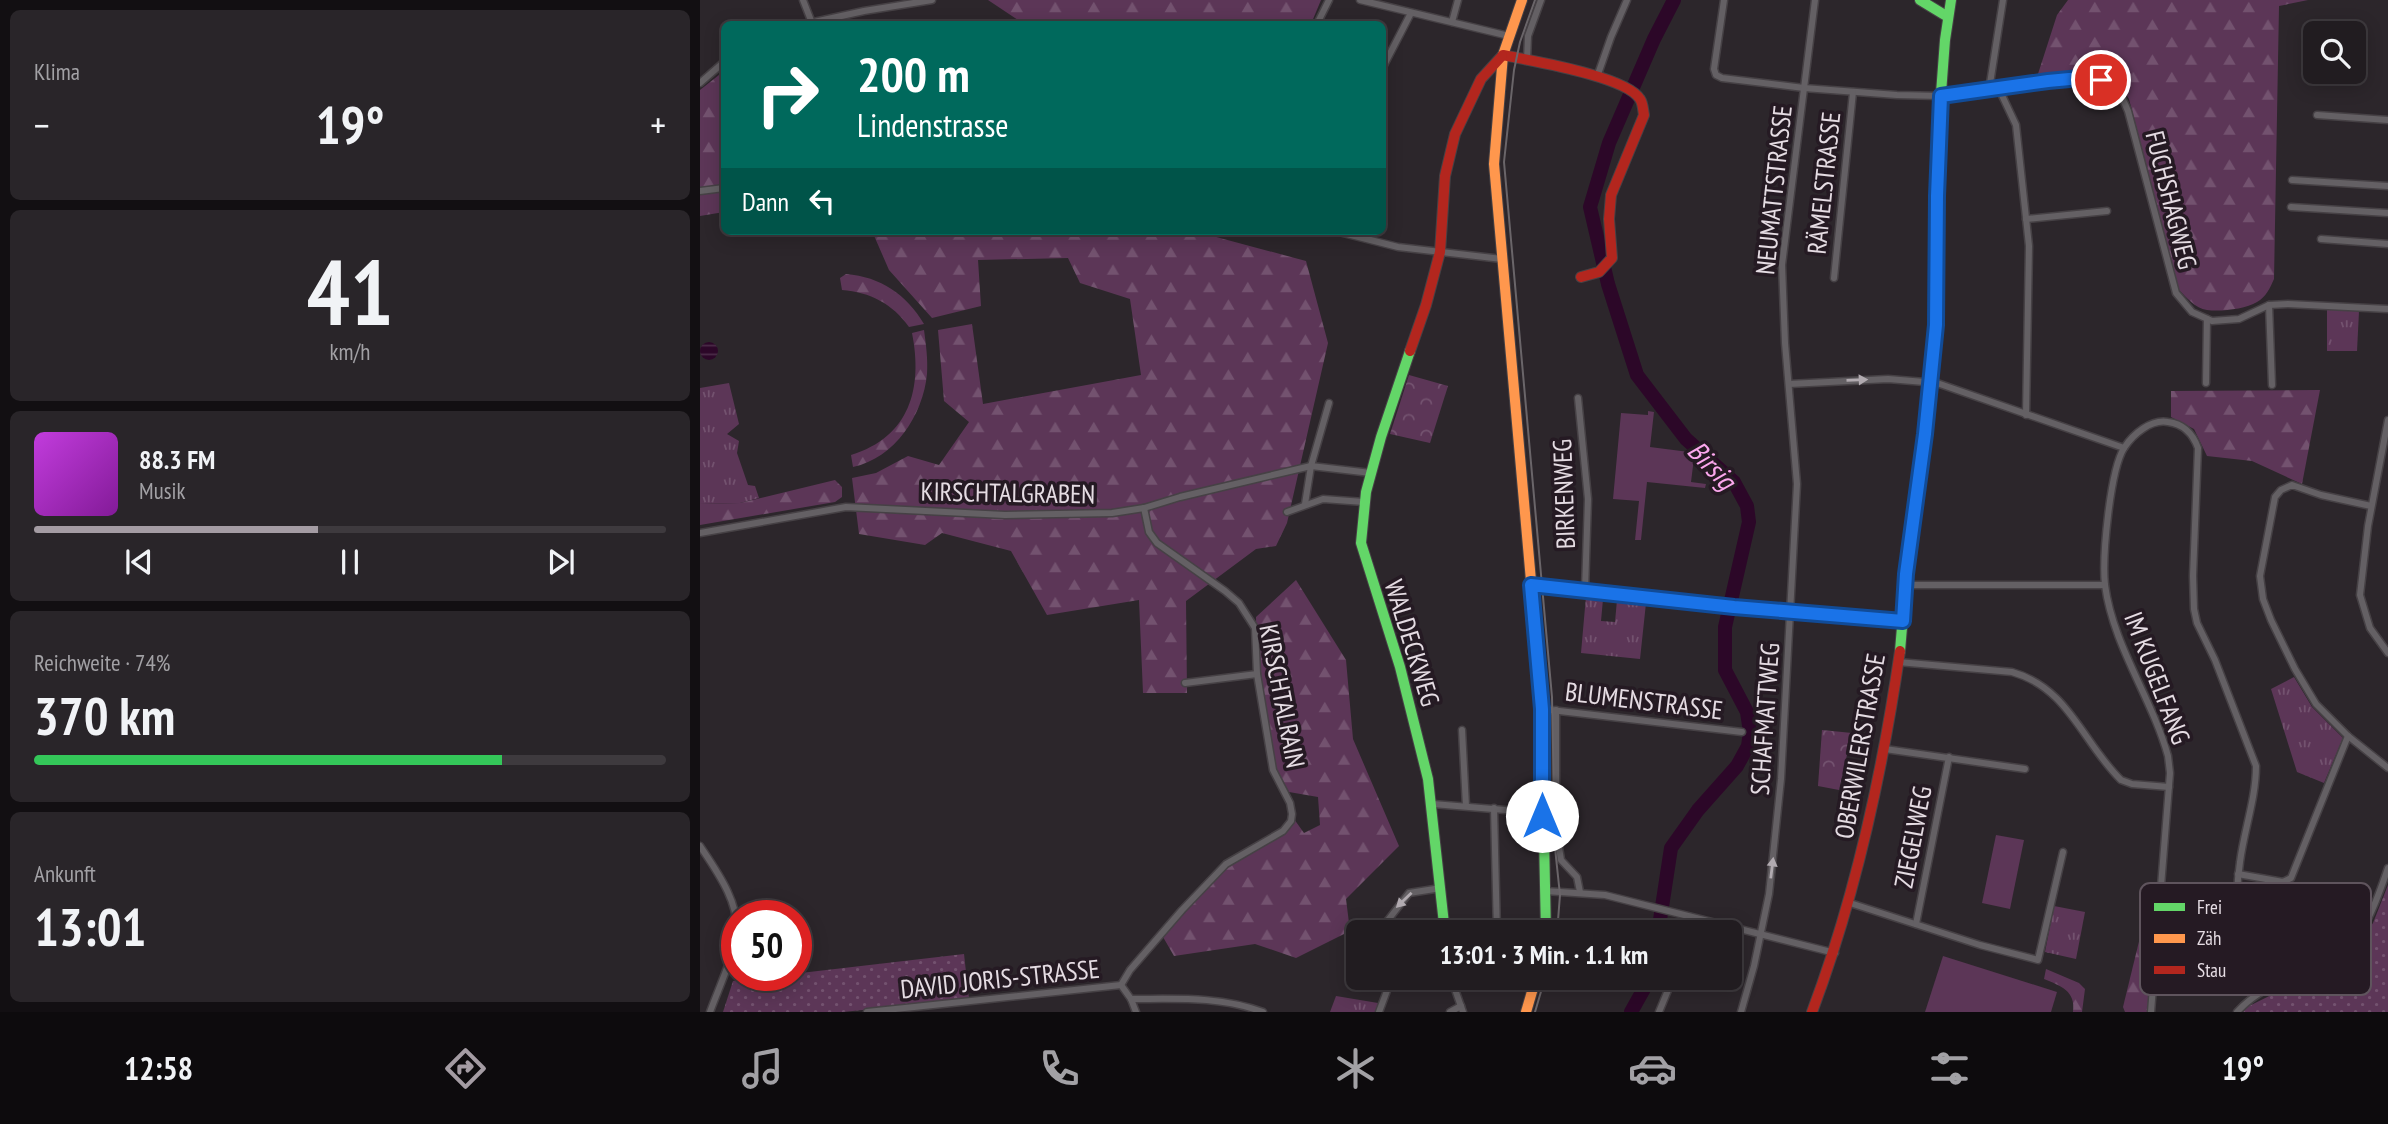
<!DOCTYPE html>
<html lang="de">
<meta charset="utf-8">
<style>
:root{--surface:#211c20;--page:#292529;--text:#f1f3f6;--muted:#a2a1a5;--line:#3e3a3e;--accent:#a49ca3}
body{margin:0;font-family:"PT Sans Narrow",sans-serif;background:var(--page);color:var(--text);height:100vh;display:flex;flex-direction:column;font-size:26px;white-space:nowrap}
*{box-sizing:border-box;margin:0}
p{font-size:23px;color:var(--muted)}
.icon{flex:none;width:38px;height:38px;fill:none;stroke:currentColor;stroke-width:2;stroke-linecap:round;stroke-linejoin:round}
.map{position:relative;flex:1;overflow:hidden}
.drawer{display:flex;flex-direction:column;gap:10px;padding:10px;background:#120f12;width:700px}
.drawer>*{flex:none}
.hud{position:absolute;left:21px;top:21px;width:665px;height:214px;border-radius:10px;box-shadow:0 4px 18px #0003,0 0 0 2px var(--line);background:#00695c;color:#fff;overflow:hidden}
.buttons{position:absolute;left:1603px;top:21px;display:grid;gap:14px}
.buttons a{display:grid;place-items:center;width:63px;height:63px;border-radius:10px;background:var(--surface);box-shadow:0 4px 18px #0003,0 0 0 2px var(--line);font-size:35px}
.speed{position:absolute;left:21px;top:900px;display:flex;gap:14px;font-size:35px;font-weight:700;text-align:center}
.speed>*{display:grid;place-content:center;width:91px;height:91px;border-radius:50%;background:var(--surface);box-shadow:0 4px 18px #0003,0 0 0 2px var(--line);line-height:1}
.speed .limit{border:10px solid #d22;background:#fff;color:#111}
.pin{position:absolute;display:grid;place-items:center;width:60px;height:60px;color:#fff;margin:-30px;border:4px solid #fff;border-radius:50%;box-shadow:0 2px 7px #0007}
.me{position:absolute;width:77px;margin:-38px;rotate:0deg;stroke-linejoin:round;filter:drop-shadow(0 0 5px #0008)}
.turn{display:flex;align-items:center;gap:24px;height:147px;padding:0 21px;font-size:32px}
.turn .icon{width:91px;height:91px;stroke-width:2.5}
.turn b{display:block;font-size:49px;line-height:60px}
.then{display:flex;align-items:center;height:66px;padding:0 21px;background:#0003;gap:14px;font-size:26px}
.big{font-size:52px;font-weight:700;line-height:1.1}
.drawer .tile{flex:1;display:flex;flex-direction:column;justify-content:center;gap:10px;min-width:0;padding:0 24px;border-radius:10px;background:var(--page)}
.drawer .dial{align-items:center;gap:0}
.dial b{font-size:91px;line-height:1}
.song{display:flex;align-items:center;gap:21px}
.cover{width:84px;height:84px;border-radius:10px;background:linear-gradient(135deg,hsl(290 70% 55%),hsl(290 70% 35%))}
.played{height:7px;border-radius:4px;background:linear-gradient(90deg,var(--accent) 45%,var(--line) 45%)}
.keys{display:flex;justify-content:space-around;direction:ltr}
.heat{display:flex;justify-content:space-between;align-items:center;font-size:38px;direction:ltr}
.charge{height:10px;border-radius:5px;background:linear-gradient(90deg,#34c759 74%,var(--line) 0)}
.trip{position:absolute;left:646px;top:920px;width:396px;height:70px;border-radius:10px;background:var(--surface);box-shadow:0 4px 18px #0003,0 0 0 2px var(--line);font-weight:700;line-height:70px;text-align:center}
.tab-bar{display:flex;height:112px;justify-content:space-around;align-items:center;background:#0d0b0d;color:var(--muted)}
.tab-bar .icon{width:49px;height:49px}
.tab-bar .active{color:var(--accent)}
.tab-bar b{font-size:32px;color:var(--text)}
main{display:flex;flex:1;min-height:0}
.map>svg:first-child{display:block}
</style>
<main>
<section class="drawer">
<div class="tile"><p>Klima</p>
<div class="heat"><a>−</a><b class="big">19°</b><a>+</a></div>
</div>
<div class="tile dial"><b>41</b><p>km/h</p></div>
<div class="tile">
<div class="song"><i class="cover"></i><div><b>88.3 FM</b><p>Musik</p></div></div>
<div class="played"></div>
<div class="keys"><svg class="icon" aria-label="previous" viewBox="0 0 24 24"><path d="M18 5L8 12l10 7zM5 5v14"/></svg><svg class="icon" aria-label="pause" viewBox="0 0 24 24"><path d="M8 5v14M16 5v14"/></svg><svg class="icon" aria-label="next" viewBox="0 0 24 24"><path d="M6 5l10 7-10 7zM19 5v14"/></svg></div>
</div>
<div class="tile"><p>Reichweite · 74%</p><b class="big">370 km</b><div class="charge"></div></div>
<div class="tile"><p>Ankunft</p><b class="big">13:01</b></div>
</section>
<div class="map">
<svg width="1688" height="1012" viewBox="0 0 1688 1012">
<defs>
<pattern id="grass-tufts" width="24" height="20" patternUnits="userSpaceOnUse" patternTransform="scale(1.75)"><rect width="24" height="20" fill="#5c3657"/><path d="M3 7l-1-3M5 7V3M7 7l1-3M15 17l-1-3M17 17v-4M19 17l1-3" fill="none" stroke="#73526f"/></pattern>
<pattern id="forest-firs" width="22" height="20" patternUnits="userSpaceOnUse" patternTransform="scale(1.75)"><rect width="22" height="20" fill="#5c3657"/><path d="M5 1l3.5 6h-7zM16 11l3.5 6h-7z" fill="#73526f"/></pattern>
<pattern id="park-crowns" width="20" height="18" patternUnits="userSpaceOnUse" patternTransform="scale(1.75)"><rect width="20" height="18" fill="#5c3657"/><path d="M2 6a3 3 0 1 1 6 0M12 15a3 3 0 1 1 6 0" fill="none" stroke="#73526f"/></pattern>
<pattern id="garden-dots" width="8" height="8" patternUnits="userSpaceOnUse" patternTransform="scale(1.75)"><rect width="8" height="8" fill="#5c3657"/><path d="M2 2h.1M6 6h.1" fill="none" stroke="#73526f" stroke-width="1.8" stroke-linecap="round"/></pattern>
<pattern id="water-rules" width="6" height="5" patternUnits="userSpaceOnUse" patternTransform="scale(1.75)"><rect width="6" height="5" fill="#2c0728"/><path d="M0 2.5h6" fill="none" stroke="#4a2b47"/></pattern>
</defs>
<rect width="100%" height="100%" fill="#2c262b"/>
<g fill="url(#grass-tufts)">
<polygon points="1627,309 1659,311 1657,351 1627,351"/>
<polygon points="29,383 39,424 27,434 39,441 37,453 48,485 55,486 59,498 40,503 0,504 0,388"/>
<polygon points="886,596 903,599 901,621 915,622 917,600 946,603 940,659 881,653"/>
<polygon points="1594,677 1612,707 1643,738 1624,783 1597,772 1571,689"/>
<polygon points="1354,906 1385,912 1376,959 1345,952"/>
<polygon points="636,996 678,1003 676,1012 630,1012"/>
</g>
<g fill="url(#forest-firs)">
<polygon points="288,0 621,0 611,24 324,24"/>
<path d="M1368,0H1608L1579,6L1574,279C1570,288 1566,297 1557,302C1545,309 1521,312 1507,310C1495,308 1487,298 1479,290L1429,99L1418,82L1391,72L1337,77L1357,15Z"/>
<polygon points="24,71 24,212 0,216 0,90"/>
<polygon points="172,231 494,231 606,261 628,343 587,523 576,546 556,549 486,601 487,693 443,693 439,600 347,615 311,551 242,533 225,545 159,534 152,478 176,473 208,456 239,465 269,422 244,401 238,330 272,324 283,404 441,375 430,299 380,283 368,258 278,260 281,306 232,318 189,270"/>
<path d="M146,274C181,277 206,294 224,324L209,327C193,304 170,292 142,290L140,278Z"/>
<path d="M224,330C226,345 228,359 227,374C223,415 195,458 153,467L151,455C210,437 223,388 212,333Z"/>
<polygon points="1620,390 1602,484 1552,461 1507,456 1494,429 1471,417 1471,391"/>
<polygon points="135,480 142,487 142,497 135,502 0,525 0,504 40,503"/>
<polygon points="596,580 646,660 653,739 699,846 646,899 650,931 596,958 555,944 474,956 463,937 529,864 586,830 594,819 604,833 620,825 618,797 589,792 572,761 557,679 556,617"/>
<polygon points="1444,921 1449,925 1448,1012 1425,1012 1423,1007"/>
<path d="M1346,969L1379,983L1385,989L1382,1012H1373C1376,991 1361,986 1344,979Z"/>
</g>
<g fill="url(#park-crowns)">
<polygon points="709,375 748,386 730,443 690,434"/>
<polygon points="1122,730 1152,733 1139,790 1118,786"/>
</g>
<g fill="url(#garden-dots)">
<polygon points="1688,885 1688,1012 1543,1012 1547,1007 1650,956 1673,923"/>
<polygon points="264,954 269,999 143,1012 23,1012 33,981"/>
</g>
<g fill="#5c3657">
<polygon points="948,411 954,412 950,447 989,452 994,458 991,482 1006,484 1005,488 947,482 941,540 935,540 939,501 913,499 921,413 948,415"/>
<polygon points="1296,835 1324,840 1310,909 1282,903"/>
<polygon points="1243,956 1357,992 1351,1012 1225,1012"/>
</g>
<circle fill="url(#water-rules)" cx="9" cy="351" r="9"/>
<g fill="none" stroke-linecap="round" stroke-linejoin="round">
<g stroke="#2c0728" stroke-width="14">
<polyline points="958,933 971,848 998,810 1037,766 1048,746 1050,732 1047,712 1025,670 1025,627 1049,522 1047,506 1034,482 986,439 937,375 908,284 890,207 909,143 954,39 974,0"/>
<polyline points="931,1012 950,978"/>
</g>
<defs>
<g id="street">
<polyline points="103,0 112,23"/>
<polyline points="660,0 809,36"/>
<path d="M1024,0L1014,69L1016,75L1022,78L1104,88L1197,95L1241,96L1391,77C1414,83 1419,89 1428,111L1476,293L1492,312L1512,321L1539,319L1569,305L1588,304L1688,309"/>
<polyline points="752,22 758,0"/>
<polyline points="105,24 164,11 232,0"/>
<polyline points="617,24 629,0"/>
<polyline points="827,61 828,36 841,0"/>
<polyline points="682,69 711,13"/>
<polyline points="897,77 911,37 927,0"/>
<polyline points="0,83 24,62"/>
<polyline points="1299,89 1316,125 1329,246 1326,415"/>
<polyline points="1289,90 1303,0"/>
<polyline points="1617,115 1688,120"/>
<polyline points="1592,180 1688,186"/>
<polyline points="0,191 24,188"/>
<polyline points="1591,207 1688,213"/>
<polyline points="1326,219 1407,211"/>
<polyline points="635,231 698,247 802,259"/>
<polyline points="1621,239 1688,244"/>
<polyline points="1134,278 1153,92"/>
<polyline points="1569,305 1572,385"/>
<polyline points="1506,383 1507,319"/>
<polyline points="1089,384 1188,379 1237,383 1424,448"/>
<polyline points="878,398 888,499 885,590"/>
<polyline points="1688,420 1668,526 1660,595 1670,628 1688,653"/>
<polyline points="605,504 611,466 629,403"/>
<polyline points="1671,506 1621,495 1592,485 1581,490 1575,497 1560,576 1563,599 1571,620 1595,669 1616,704 1648,736 1688,768"/>
<polyline points="587,512 623,499 664,502"/>
<polyline points="0,533 146,507 305,515 412,513 444,508 480,497 611,466 671,473"/>
<polyline points="831,585 1034,607 1203,621"/>
<polyline points="1205,585 1405,585"/>
<path d="M1198,662L1312,672C1369,688 1382,742 1421,780L1432,784L1469,787"/>
<polyline points="485,683 557,674"/>
<polyline points="842,709 1042,732"/>
<polyline points="856,710 856,828 861,860 877,877 880,892"/>
<polyline points="762,730 766,806"/>
<polyline points="1185,749 1325,769"/>
<polyline points="733,804 842,813"/>
<polyline points="794,808 797,933"/>
<path d="M0,846C16,870 41,904 36,935C32,961 19,987 10,1012"/>
<polyline points="1538,874 1583,882 1591,878 1648,736"/>
<polyline points="845,891 905,895 1135,953"/>
<polyline points="1150,903 1280,945 1338,960 1363,852"/>
<polyline points="1216,924 1249,757"/>
<polyline points="684,933 685,924 709,893 741,888"/>
<polyline points="985,933 990,917"/>
<polyline points="751,978 763,1012"/>
<polyline points="421,985 430,970 482,910 526,864 583,831 591,821 592,814 590,803 573,770 557,674 555,628 539,603 525,591 457,543 449,532 444,508"/>
<polyline points="421,985 431,999 436,1012"/>
<path d="M431,999C476,999 520,996 563,1012"/>
<polyline points="167,1012 421,985"/>
<polyline points="679,1012 688,988 688,978"/>
<polyline points="750,1012 761,1006"/>
<polyline points="959,1012 973,978"/>
<polyline points="1041,1012 1054,966 1069,894 1081,779 1097,484 1085,343 1082,265 1115,0"/>
<path d="M1451,1012L1470,773L1468,756C1452,698 1413,646 1405,585C1402,557 1410,471 1424,448C1433,434 1451,419 1468,422C1484,424 1493,434 1498,448L1493,576L1494,609L1497,623L1515,660L1556,766C1556,799 1544,830 1540,862C1533,905 1540,955 1556,995"/>
<path d="M1537,1012C1564,982 1603,975 1636,955C1666,937 1677,899 1688,868"/>
</g>
<g id="fast">
<polyline points="1220,0 1248,17"/>
<polyline points="710,351 681,437 666,492 661,543 700,667 728,779 745,933"/>
<polyline points="832,592 841,695 846,933"/>
<polyline points="1200,651 1210,532 1234,349 1239,120 1245,40 1251,0"/>
</g>
<g id="slow">
<polyline points="822,0 803,55 794,164 832,592"/>
<polyline points="826,1012 836,978"/>
</g>
<g id="jam">
<path d="M803,55C831,61 926,76 940,99C943,103 943,110 944,115L911,195L909,219L912,258L899,272L881,277"/>
<polyline points="710,351 726,305 740,252 745,176 755,134 781,79 802,56"/>
<path d="M1112,1012C1156,895 1182,775 1200,651"/>
</g>
</defs>
<use href="#street" stroke="#464145" stroke-width="9"/>
<use href="#fast" stroke="#464145" stroke-width="12"/>
<use href="#slow" stroke="#464145" stroke-width="12"/>
<use href="#jam" stroke="#464145" stroke-width="12"/>
<use href="#street" stroke="#646064" stroke-width="6"/>
<use href="#fast" stroke="#63d668" stroke-width="10"/>
<use href="#slow" stroke="#ff974d" stroke-width="10"/>
<use href="#jam" stroke="#b3261e" stroke-width="10"/>
<g stroke="#6a6569" stroke-width="2">
<polyline points="835,0 820,42 814,70 804,162 852,697 855,848 860,895 857,933"/>
<polyline points="835,1012 845,978"/>
</g>
</g>
<defs><path id="oneway-solid" d="M-6-.8H1V-3.2L6.5 0L1 3.2V.8H-6Z" transform="scale(1.75)"/></defs>
<g fill="#b1aab0">
<use href="#oneway-solid" transform="translate(1157 380) rotate(-2)"/>
<use href="#oneway-solid" transform="translate(1072 868) rotate(-83)"/>
<use href="#oneway-solid" transform="translate(704 900) rotate(136)"/>
</g>
<g fill="none" stroke-linecap="round" stroke-linejoin="round">
<defs>
<polyline id="route" points="842,816 842,709 831,585 1034,607 1203,621 1206,574 1225,434 1236,325 1237,196 1241,96 1348,81 1391,77 1401,80"/>
</defs>
<use href="#route" stroke="#114b97" stroke-width="18"/>
<use href="#route" stroke="#1a73e8" stroke-width="12"/>
</g>
<g text-anchor="middle" stroke-width="7" stroke-linejoin="round" paint-order="stroke">
<g font-size="26" fill="#e5dce3" stroke="#251a23">
<text transform="translate(1124 183) rotate(-84)" y="9">RÄMELSTRASSE</text>
<text transform="translate(1074 190) rotate(-84)" y="9">NEUMATTSTRASSE</text>
<text transform="translate(1471 200) rotate(76)" y="9">FUCHSHAGWEG</text>
<text transform="translate(308 493) rotate(1)" y="9">KIRSCHTALGRABEN</text>
<text transform="translate(864 494) rotate(-92)" y="9">BIRKENWEG</text>
<text transform="translate(712 643) rotate(73)" y="9">WALDECKWEG</text>
<text transform="translate(1457 678) rotate(69)" y="9">IM KUGELFANG</text>
<text transform="translate(582 696) rotate(79)" y="9">KIRSCHTALRAIN</text>
<text transform="translate(944 701) rotate(7)" y="9">BLUMENSTRASSE</text>
<text transform="translate(1065 719) rotate(-86)" y="9">SCHAFMATTWEG</text>
<text transform="translate(1160 746) rotate(-80)" y="9">OBERWILERSTRASSE</text>
<text transform="translate(1213 837) rotate(-79)" y="9">ZIEGELWEG</text>
<text transform="translate(300 979) rotate(-6)" y="9">DAVID JORIS-STRASSE</text>
</g>
<g font-size="28" font-style="italic" fill="#fba7ed" stroke="#251a23">
<text transform="translate(1012 465) rotate(46)" y="10">Birsig</text>
</g>
</g>
<rect x="1440" y="883" width="231" height="112" rx="10" fill="#251a23" stroke="#5f545d" stroke-width="2"/>
<rect x="1454" y="903" width="31" height="8" fill="#63d668"/>
<rect x="1454" y="934" width="31" height="9" fill="#ff974d"/>
<rect x="1454" y="966" width="31" height="8" fill="#b3261e"/>
<g font-size="19" fill="#e5dce3">
<text x="1497" y="914">Frei</text>
<text x="1497" y="945">Zäh</text>
<text x="1497" y="977">Stau</text>
</g>
</svg>
<div class="buttons">
<a><svg class="icon" aria-label="search" viewBox="0 0 24 24"><circle cx="10" cy="10" r="6"/><path d="M15 15l6 6"/></svg></a>
</div>
<div class="speed"><div class="limit">50</div></div>
<div class="pin" style="left:1401px;top:80px;background:#d93025"><svg class="icon" aria-label="arrive" viewBox="0 0 24 24"><path d="M6 21V4h12l-3 4 3 4H6"/></svg></div>
<svg class="me" style="left:842px;top:816px" viewBox="-20 -20 40 40"><circle r="19" fill="#fff"/><path d="M0-13L10 11 0 6-10 11z" fill="#1a73e8"/></svg>
<div class="trip">13:01 · 3 Min. · 1.1 km</div>
<div class="hud">
<div class="turn"><svg class="icon" aria-label="right" viewBox="0 0 24 24"><path d="M7 20v-9h11M14 6l5 5-5 5"/></svg><div><b>200 m</b>Lindenstrasse</div></div>
<div class="then">Dann<svg class="icon" aria-label="left" viewBox="0 0 24 24"><path d="M17 20v-9H6M10 6l-5 5 5 5"/></svg></div>
</div>
</div>
</main>
<nav class="tab-bar">
<b>12:58</b>
<svg class="icon active" aria-label="directions" viewBox="0 0 24 24"><path d="M12 3l9 9-9 9-9-9zM9 14v-3h6M13 9l2 2-2 2"/></svg>
<svg class="icon" aria-label="music" viewBox="0 0 24 24"><path d="M9 18V5l10-2v13"/><circle cx="6" cy="18" r="3"/><circle cx="16" cy="16" r="3"/></svg>
<svg class="icon" aria-label="phone" viewBox="0 0 24 24"><path d="M5 4h4l2 5-3 2q2 4 5 5l2-3 5 2v4C11 20 4 13 5 4z"/></svg>
<svg class="icon" aria-label="climate" viewBox="0 0 24 24"><path d="M12 3v18M4 7l16 10M4 17L20 7"/></svg>
<svg class="icon" aria-label="car" viewBox="0 0 24 24"><path d="M5 17H2v-5l4-1 3-4h7l3 4 3 1v5h-3M9 17h6M6 11h13"/><circle cx="7" cy="17" r="2"/><circle cx="17" cy="17" r="2"/></svg>
<svg class="icon" aria-label="filters" viewBox="0 0 24 24"><path d="M4 7h16M4 17h16"/><circle cx="9" cy="7" r="2"/><circle cx="15" cy="17" r="2"/></svg>
<b>19°</b>
</nav>
